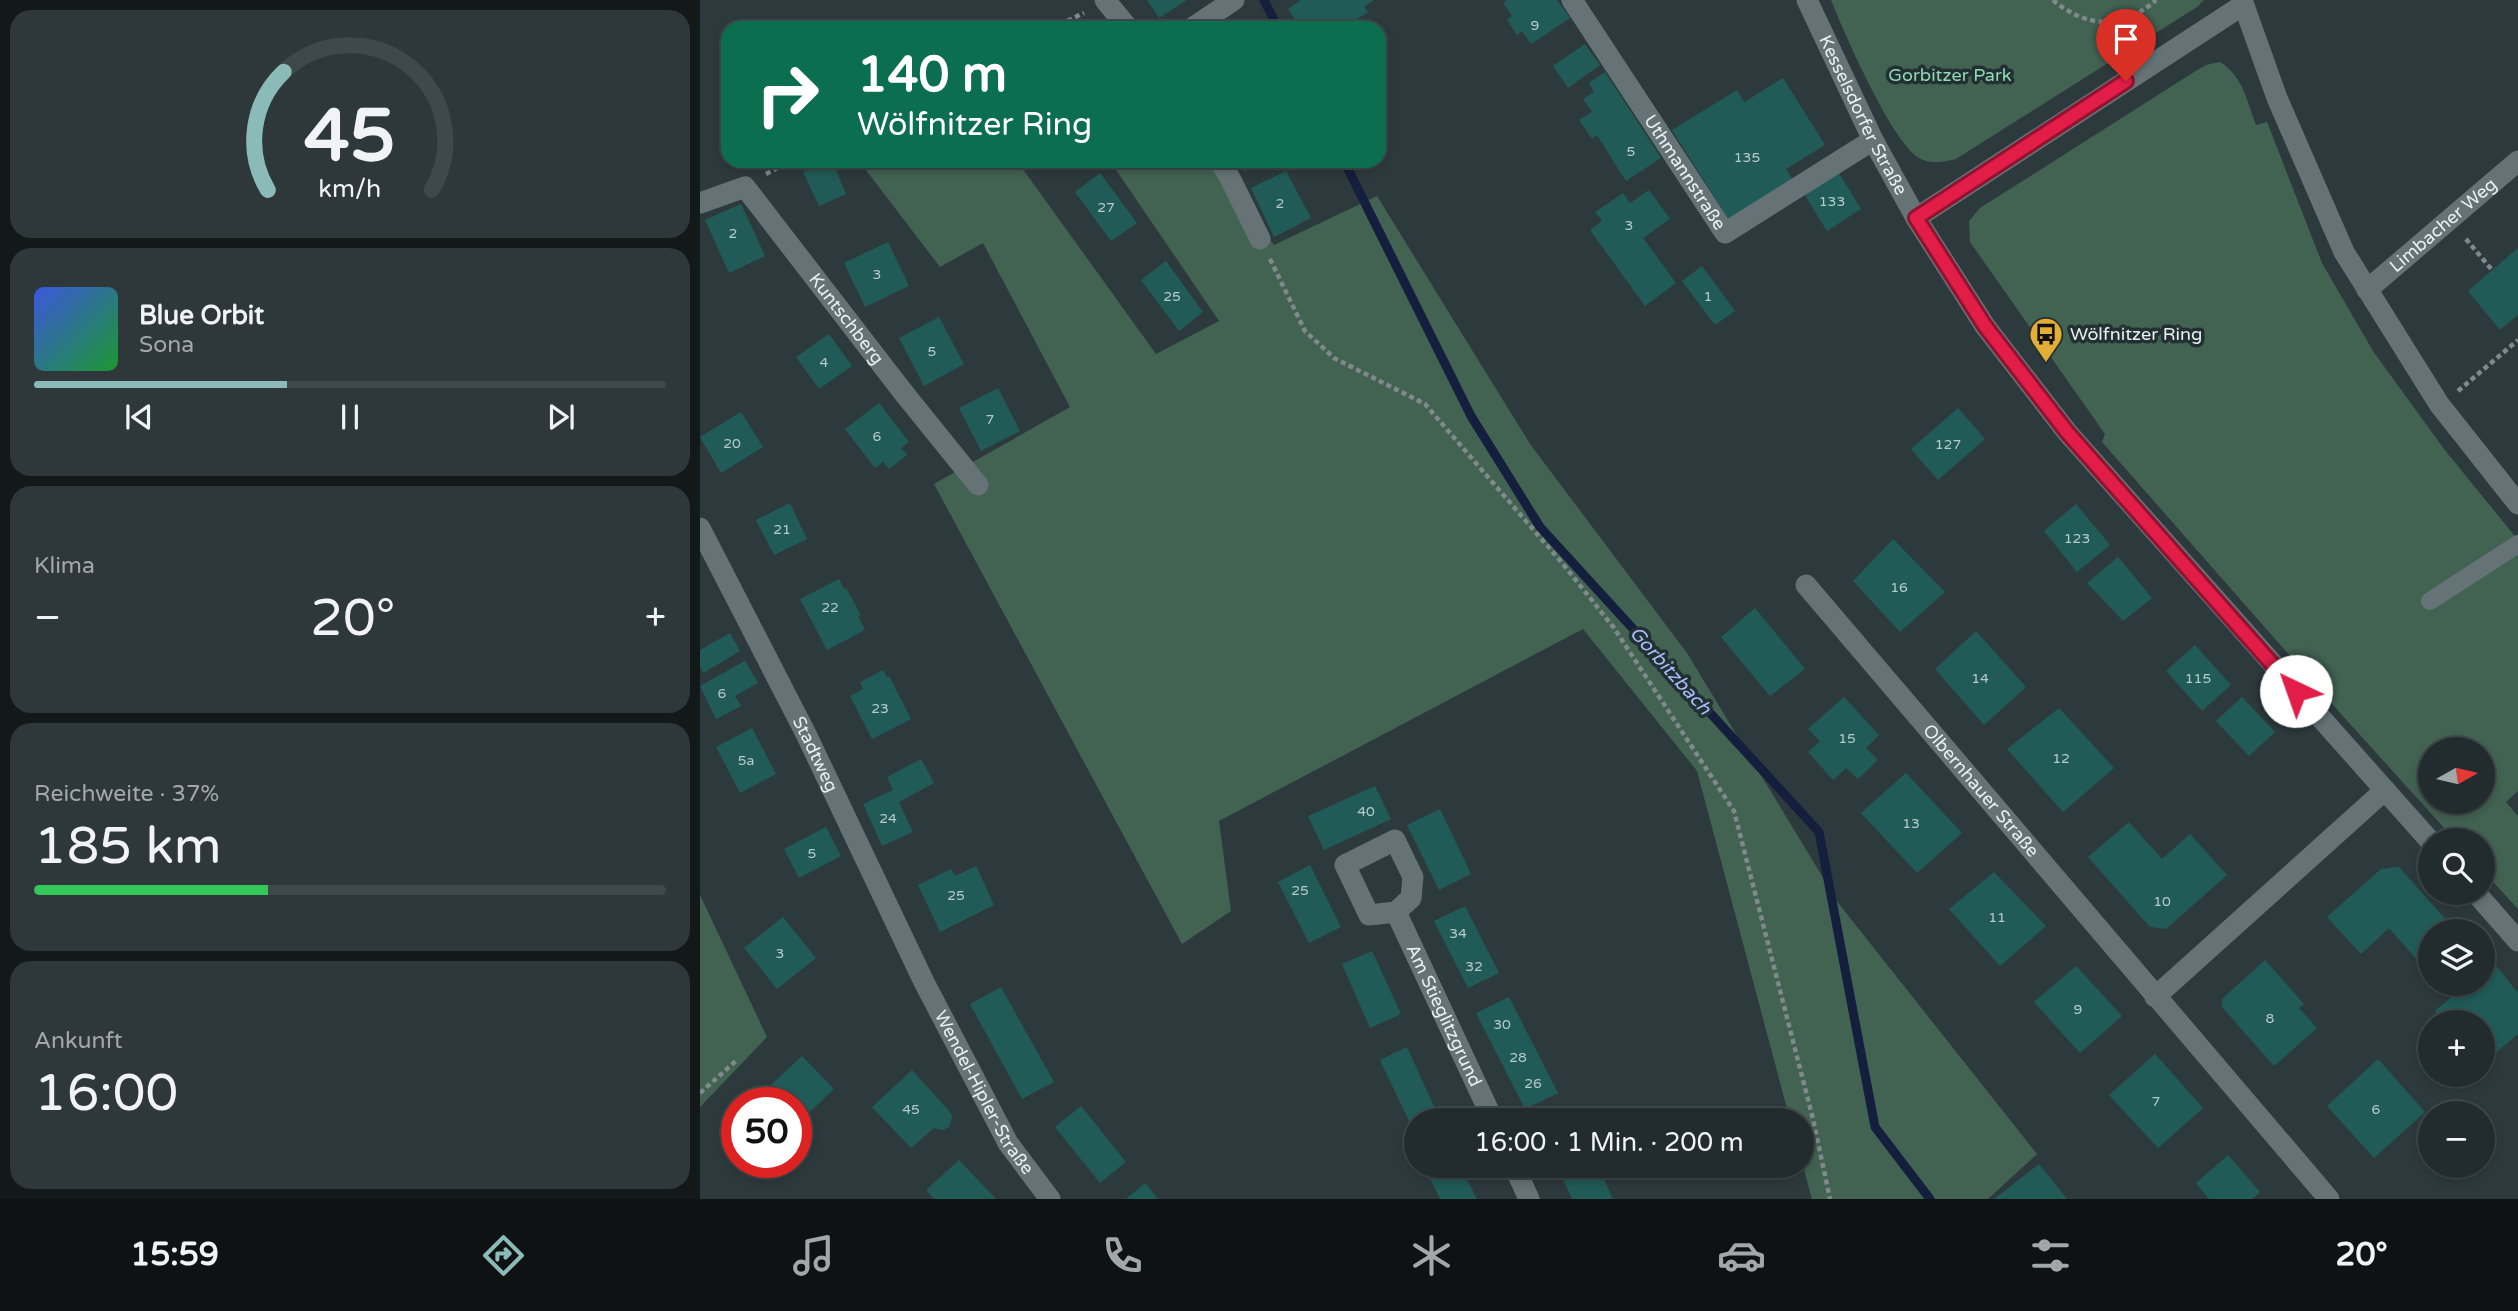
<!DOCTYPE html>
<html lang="de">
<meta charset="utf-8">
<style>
:root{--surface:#222c2e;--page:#2e383a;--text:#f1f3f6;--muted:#a2a7aa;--line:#3f484a;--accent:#8bbbb9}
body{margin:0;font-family:"Varela Round",sans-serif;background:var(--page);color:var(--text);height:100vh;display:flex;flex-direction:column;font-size:26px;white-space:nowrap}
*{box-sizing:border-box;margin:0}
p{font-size:23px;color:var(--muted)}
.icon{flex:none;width:38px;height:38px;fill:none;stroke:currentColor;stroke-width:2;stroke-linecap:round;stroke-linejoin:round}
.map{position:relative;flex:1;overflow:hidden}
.sheet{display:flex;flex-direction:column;gap:10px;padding:10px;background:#131819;width:700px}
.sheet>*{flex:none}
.top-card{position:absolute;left:21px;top:21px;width:665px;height:147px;border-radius:21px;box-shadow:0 4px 10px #0003,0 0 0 2px var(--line);background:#0b6e4f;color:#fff;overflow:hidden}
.needle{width:46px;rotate:82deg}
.buttons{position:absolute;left:1718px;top:737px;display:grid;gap:14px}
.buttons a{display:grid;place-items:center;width:77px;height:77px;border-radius:50%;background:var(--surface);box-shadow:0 4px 10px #0003,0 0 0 2px var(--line);font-size:35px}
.speed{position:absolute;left:21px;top:1087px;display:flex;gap:14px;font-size:35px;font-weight:700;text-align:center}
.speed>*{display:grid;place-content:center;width:91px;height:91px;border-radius:50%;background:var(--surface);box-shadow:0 4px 10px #0003,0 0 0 2px var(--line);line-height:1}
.speed .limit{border:10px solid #d22;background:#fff;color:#111}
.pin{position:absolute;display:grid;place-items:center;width:60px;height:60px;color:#fff;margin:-72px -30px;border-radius:50% 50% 50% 0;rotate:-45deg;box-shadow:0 0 7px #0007}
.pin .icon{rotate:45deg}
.me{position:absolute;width:77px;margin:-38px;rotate:318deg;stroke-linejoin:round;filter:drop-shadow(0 0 5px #0008)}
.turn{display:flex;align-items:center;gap:24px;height:147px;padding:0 21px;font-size:32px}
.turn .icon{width:91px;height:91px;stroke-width:2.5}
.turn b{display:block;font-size:49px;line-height:60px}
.big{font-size:52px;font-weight:600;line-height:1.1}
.sheet .card{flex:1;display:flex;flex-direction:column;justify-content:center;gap:10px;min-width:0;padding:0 24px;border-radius:21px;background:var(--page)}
.sheet .dial{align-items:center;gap:0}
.dial svg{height:182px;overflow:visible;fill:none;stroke:var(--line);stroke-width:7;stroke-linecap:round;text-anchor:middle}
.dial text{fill:var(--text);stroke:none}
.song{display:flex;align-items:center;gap:21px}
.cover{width:84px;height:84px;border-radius:10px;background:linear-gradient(135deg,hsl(230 70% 55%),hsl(130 70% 35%))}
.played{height:7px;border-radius:4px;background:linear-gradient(90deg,var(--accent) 40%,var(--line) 40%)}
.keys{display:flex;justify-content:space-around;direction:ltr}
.heat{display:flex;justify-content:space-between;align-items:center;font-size:38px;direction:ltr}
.charge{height:10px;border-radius:5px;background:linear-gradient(90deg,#34c759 37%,var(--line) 0)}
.trip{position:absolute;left:704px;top:1108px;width:410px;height:70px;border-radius:35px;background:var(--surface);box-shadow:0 4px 10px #0003,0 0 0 2px var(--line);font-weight:600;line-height:70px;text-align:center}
.tab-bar{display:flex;height:112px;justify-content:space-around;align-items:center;background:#0e1212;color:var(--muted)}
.tab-bar .icon{width:49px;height:49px}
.tab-bar .on{color:var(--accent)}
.tab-bar b{font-size:32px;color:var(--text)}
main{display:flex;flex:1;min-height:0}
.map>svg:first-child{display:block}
</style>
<main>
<section class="sheet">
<div class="card dial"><svg viewBox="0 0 100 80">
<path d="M14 69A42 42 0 1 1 86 69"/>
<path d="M14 69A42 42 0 0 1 21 17" stroke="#8bbbb9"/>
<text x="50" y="56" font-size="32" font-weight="700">45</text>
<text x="50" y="72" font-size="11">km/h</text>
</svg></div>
<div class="card">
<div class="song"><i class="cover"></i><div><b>Blue Orbit</b><p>Sona</p></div></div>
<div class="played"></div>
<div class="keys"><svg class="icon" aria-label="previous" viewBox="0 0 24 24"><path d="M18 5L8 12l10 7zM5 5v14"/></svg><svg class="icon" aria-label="pause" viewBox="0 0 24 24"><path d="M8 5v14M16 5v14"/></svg><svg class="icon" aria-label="next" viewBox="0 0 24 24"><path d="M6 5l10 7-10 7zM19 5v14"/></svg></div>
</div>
<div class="card"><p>Klima</p>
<div class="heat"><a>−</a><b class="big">20°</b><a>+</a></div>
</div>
<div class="card"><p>Reichweite · 37%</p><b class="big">185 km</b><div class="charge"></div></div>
<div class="card"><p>Ankunft</p><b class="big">16:00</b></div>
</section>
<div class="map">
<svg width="1818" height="1199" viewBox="0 0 1818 1199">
<rect width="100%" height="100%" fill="#2d3a3d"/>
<g fill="#426252" fill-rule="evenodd">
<path d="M1131,0H1504L1497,7L1256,159C1243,162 1231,165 1219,158C1192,142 1144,33 1131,0Z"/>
<path d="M1520,62C1543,76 1547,101 1556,125L1567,122L1622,263L1673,351L1744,449L1818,540V791L1806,802L1818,816V909L1783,871V840H1755L1641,714L1402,442L1405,434L1270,242L1269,221L1280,208L1494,72L1506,65ZM1731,749H1783V802H1731Z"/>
<polygon points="159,161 317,161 456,354 519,321 410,161 511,161 574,245 677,196 830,444 987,653 1139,904 1337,1154 1288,1199 1112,1199 1101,1159 1101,1120 1090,1120 997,771 883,629 519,821 531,911 482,944 234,484 370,407 283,243 240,267"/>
<polygon points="0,895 67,1037 0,1107"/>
</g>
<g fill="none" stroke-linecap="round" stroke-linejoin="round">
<g stroke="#141e3d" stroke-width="9">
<polyline points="564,0 578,28"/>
<polyline points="644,161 771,416 840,527 1119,832 1175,1127 1230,1199"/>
</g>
</g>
<g fill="#215b57">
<polygon points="447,0 487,0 459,18"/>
<polygon points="601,0 674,0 664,7 668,12 643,28 601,28 588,9"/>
<polygon points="807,0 857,0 870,18 831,44 822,31 817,35 807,20 812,16 803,3"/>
<polygon points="885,44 900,65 868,88 853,66"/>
<polygon points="905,72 961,158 926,181 897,135 892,139 879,120 892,112 883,99 894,92 889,83"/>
<polygon points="1083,78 1125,145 1086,169 1093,180 1029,220 972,130 1037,90 1044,102"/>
<polygon points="129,161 132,161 146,194 119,206 103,172"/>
<polygon points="537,161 561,161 544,172"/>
<polygon points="1137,170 1161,209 1127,231 1103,192"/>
<polygon points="586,171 611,218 574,237 551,188"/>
<polygon points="400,173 437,223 411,241 375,192"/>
<polygon points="949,190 970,219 943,238 976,283 945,306 890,230 902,221 895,212 923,193 930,203"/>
<polygon points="41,204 65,256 29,273 5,220"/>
<polygon points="188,242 209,286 165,307 144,263"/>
<polygon points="1818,248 1818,315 1800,330 1768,291"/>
<polygon points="466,261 503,312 479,331 441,280"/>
<polygon points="1002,266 1035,311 1015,325 982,281"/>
<polygon points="239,317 264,364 224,386 199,338"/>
<polygon points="129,334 152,366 119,389 96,357"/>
<polygon points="298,388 320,431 281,451 259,408"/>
<polygon points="179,403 209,442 201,448 207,455 189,469 183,462 175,468 145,429"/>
<polygon points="1258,408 1285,439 1238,480 1211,449"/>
<polygon points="41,412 63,447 21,473 0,437"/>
<polygon points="90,503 107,539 74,555 56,520"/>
<polygon points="1376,504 1410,545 1377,572 1344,531"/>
<polygon points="1193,539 1245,592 1200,632 1153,581"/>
<polygon points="1418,557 1452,598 1423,621 1387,583"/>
<polygon points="139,579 144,589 146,588 161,615 158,616 165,630 127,650 100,599"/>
<polygon points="1055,608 1105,669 1070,696 1021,637"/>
<polygon points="1276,631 1326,687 1284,725 1235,669"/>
<polygon points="30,633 40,651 3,673 0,667 0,650"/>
<polygon points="1495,645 1531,685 1502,711 1466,671"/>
<polygon points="45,661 58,683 35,696 41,706 16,719 0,686"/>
<polygon points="183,670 187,677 189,676 211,719 172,739 150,696 163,689 160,682"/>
<polygon points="1144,697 1179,735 1166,748 1178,760 1158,779 1146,768 1133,780 1108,752 1120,741 1108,729"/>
<polygon points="1542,697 1575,732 1549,756 1516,721"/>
<polygon points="1359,708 1414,768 1363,812 1307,749"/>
<polygon points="52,728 76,774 40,793 16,747"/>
<polygon points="221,759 234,783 199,802 213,832 182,846 163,804 193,790 187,777"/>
<polygon points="1206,773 1262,833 1217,873 1161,813"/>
<polygon points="675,786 691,819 624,850 608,816"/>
<polygon points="740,809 771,874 739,890 707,825"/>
<polygon points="1429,822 1462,859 1490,834 1527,875 1466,929 1450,927 1388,857"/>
<polygon points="126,827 141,856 99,878 84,849"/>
<polygon points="610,865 641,927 609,943 578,882"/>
<polygon points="276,866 294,905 240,932 218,885 251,869 255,876"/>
<polygon points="1699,867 1756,931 1731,931 1731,952 1719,962 1689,928 1661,954 1627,917 1681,869"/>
<polygon points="1294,872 1346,926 1300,966 1249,909"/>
<polygon points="765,906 799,973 768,988 734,921"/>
<polygon points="83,917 116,958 77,989 44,948"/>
<polygon points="672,951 701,1014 670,1028 642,964"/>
<polygon points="1565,960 1604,1004 1599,1008 1617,1028 1574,1066 1522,1007 1522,999"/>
<polygon points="1793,962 1818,993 1818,1034 1783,1063 1783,1022 1744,1022 1735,1011 1767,984 1783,984 1783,970"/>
<polygon points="1376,966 1422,1016 1380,1053 1334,1002"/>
<polygon points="301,987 354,1082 322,1099 270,1004"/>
<polygon points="809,997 858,1093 825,1109 776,1013"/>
<polygon points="707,1047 737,1113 722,1120 716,1120 716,1123 711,1125 680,1060"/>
<polygon points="1455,1054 1503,1108 1458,1148 1409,1095"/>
<polygon points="102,1056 134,1089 99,1122 96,1119 96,1102 80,1102 67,1089"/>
<polygon points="1678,1059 1725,1112 1674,1158 1627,1106"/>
<polygon points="212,1070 250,1112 252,1117 249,1127 243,1130 234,1128 211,1148 172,1107"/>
<polygon points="381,1106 426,1162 400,1183 355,1127"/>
<polygon points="1528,1155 1560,1192 1552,1199 1509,1199 1496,1183"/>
<polygon points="259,1160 296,1199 234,1199 226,1190"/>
<polygon points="1339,1164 1367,1199 1294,1199"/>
<polygon points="724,1166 760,1166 777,1199 740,1199"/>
<polygon points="857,1166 898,1166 913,1199 872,1199"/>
<polygon points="445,1183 458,1199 426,1199"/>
</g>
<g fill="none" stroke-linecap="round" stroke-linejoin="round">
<g stroke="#808a8d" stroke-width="4.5" stroke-dasharray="5 3.5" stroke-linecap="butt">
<path d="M1353,0C1386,28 1423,30 1456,0"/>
<polyline points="352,28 384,13"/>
<polyline points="66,174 90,161"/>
<polyline points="1766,239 1792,270"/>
<polyline points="570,259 605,331 634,358 725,404 863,564 914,628 1034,811 1113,1119 1130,1199"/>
<polyline points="1758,391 1818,340"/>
<polyline points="0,1093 38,1059"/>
</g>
<polyline stroke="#657377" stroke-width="18" points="1730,601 1818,544"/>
<g stroke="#657377" stroke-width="21">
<polyline points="405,0 428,28"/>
<path id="s1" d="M872,0L1025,233L1173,140"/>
<polyline points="1542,0 1577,98 1644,252 1739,404 1818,504"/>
<polyline points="492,28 534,0"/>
<polyline points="520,161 531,180 560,239"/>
<path id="s2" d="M0,203L45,187L203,392L278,485"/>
<polyline points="1216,218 1543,5"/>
<path id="s3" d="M1667,290L1818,161"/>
<path id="s4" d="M0,528L106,734L224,982L308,1143L350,1199"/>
<path id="s5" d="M1106,585L1629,1199"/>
<polygon points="695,840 713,877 711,898 696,912 669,915 645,865"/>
<path id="s6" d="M696,912L793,1120"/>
<polyline points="1455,997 1685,790"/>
<polyline points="814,1166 829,1199"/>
</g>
<g stroke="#657377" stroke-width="21">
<path id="s7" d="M1107,0L1173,140L1216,218L1285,326L1367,432L1731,842"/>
<polyline points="1775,892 1818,941"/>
</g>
</g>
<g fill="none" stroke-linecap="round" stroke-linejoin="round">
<defs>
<polyline id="route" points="1426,81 1216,218 1285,326 1367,432 1596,691"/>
</defs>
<use href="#route" stroke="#92132f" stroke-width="18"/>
<use href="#route" stroke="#e11d48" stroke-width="12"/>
</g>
<defs>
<symbol id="bus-pin" viewBox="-11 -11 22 30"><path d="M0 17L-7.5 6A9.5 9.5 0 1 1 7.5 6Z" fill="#e4ad35" stroke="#233033"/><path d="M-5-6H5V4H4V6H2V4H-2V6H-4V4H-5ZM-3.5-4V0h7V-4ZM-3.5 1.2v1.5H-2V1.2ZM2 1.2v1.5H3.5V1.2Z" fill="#111"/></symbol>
</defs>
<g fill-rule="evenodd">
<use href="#bus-pin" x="1327" y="315" width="38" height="52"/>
</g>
<g text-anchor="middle" stroke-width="7" stroke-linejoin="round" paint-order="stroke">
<g font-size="14" fill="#b6cbcb">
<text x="835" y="30">9</text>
<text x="931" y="156">5</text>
<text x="1047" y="162">135</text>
<text x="1132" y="206">133</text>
<text x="580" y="208">2</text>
<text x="406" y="212">27</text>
<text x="929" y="230">3</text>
<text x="33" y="238">2</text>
<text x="177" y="279">3</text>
<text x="472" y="301">25</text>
<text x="1008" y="301">1</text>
<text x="232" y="356">5</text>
<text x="124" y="367">4</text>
<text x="290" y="424">7</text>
<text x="177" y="441">6</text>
<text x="32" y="448">20</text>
<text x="1248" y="449">127</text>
<text x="82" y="534">21</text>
<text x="1377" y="543">123</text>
<text x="1199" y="592">16</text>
<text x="130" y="612">22</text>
<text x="1280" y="683">14</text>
<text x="1498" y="683">115</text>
<text x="22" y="698">6</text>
<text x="180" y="713">23</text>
<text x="1147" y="743">15</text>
<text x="1361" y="763">12</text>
<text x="46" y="765">5a</text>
<text x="666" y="816">40</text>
<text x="188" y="823">24</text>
<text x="1211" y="828">13</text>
<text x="112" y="858">5</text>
<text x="600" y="895">25</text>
<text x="256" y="900">25</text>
<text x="1462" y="906">10</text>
<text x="1297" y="922">11</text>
<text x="758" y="938">34</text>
<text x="80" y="958">3</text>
<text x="774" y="971">32</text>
<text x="1378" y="1014">9</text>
<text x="1570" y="1023">8</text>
<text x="802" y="1029">30</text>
<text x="818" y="1062">28</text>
<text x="833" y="1088">26</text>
<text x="1456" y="1106">7</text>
<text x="211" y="1114">45</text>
<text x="1676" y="1114">6</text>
</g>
<g font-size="18" fill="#90dab6" stroke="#233033">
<text x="1250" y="81">Gorbitzer Park</text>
</g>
<g font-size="18" fill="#e8f0f2" stroke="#233033">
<text dy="6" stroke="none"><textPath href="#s7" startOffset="128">Kesselsdorfer Straße</textPath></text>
<text dy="6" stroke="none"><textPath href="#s1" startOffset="206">Uthmannstraße</textPath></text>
<text dy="6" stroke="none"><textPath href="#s3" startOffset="100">Limbacher Weg</textPath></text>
<text dy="6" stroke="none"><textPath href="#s2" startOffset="214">Kuntschberg</textPath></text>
<text dy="6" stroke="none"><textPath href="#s4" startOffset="254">Stadtweg</textPath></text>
<text dy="6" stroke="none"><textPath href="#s5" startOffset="270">Olbernhauer Straße</textPath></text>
<text dy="6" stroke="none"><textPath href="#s6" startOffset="114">Am Stieglitzgrund</textPath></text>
<text dy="6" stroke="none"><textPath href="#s4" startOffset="632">Wendel-Hipler-Straße</textPath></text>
</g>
<g font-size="18" fill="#e8f0f2" stroke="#233033" text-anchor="start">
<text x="1370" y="340">Wölfnitzer Ring</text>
</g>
<g font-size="19" font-style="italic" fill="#a8bffc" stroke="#233033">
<text transform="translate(971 670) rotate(48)" y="7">Gorbitzbach</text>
</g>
</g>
</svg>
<div class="buttons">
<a><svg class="needle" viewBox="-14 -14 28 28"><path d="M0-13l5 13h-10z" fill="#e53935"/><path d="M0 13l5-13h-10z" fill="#a2a7aa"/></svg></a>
<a><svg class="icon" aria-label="search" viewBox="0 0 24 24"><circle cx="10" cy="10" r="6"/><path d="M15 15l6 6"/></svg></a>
<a><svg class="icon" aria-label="layers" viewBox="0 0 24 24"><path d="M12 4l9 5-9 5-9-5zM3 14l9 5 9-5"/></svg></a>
<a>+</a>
<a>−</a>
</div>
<div class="speed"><div class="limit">50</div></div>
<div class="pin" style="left:1426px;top:81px;background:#d93025"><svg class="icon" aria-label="arrive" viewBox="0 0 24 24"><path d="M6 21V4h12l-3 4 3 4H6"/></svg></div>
<svg class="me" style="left:1596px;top:691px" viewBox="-20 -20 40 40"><circle r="19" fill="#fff"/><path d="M0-13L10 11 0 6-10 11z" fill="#e11d48"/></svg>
<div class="trip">16:00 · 1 Min. · 200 m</div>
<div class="top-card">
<div class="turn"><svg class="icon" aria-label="right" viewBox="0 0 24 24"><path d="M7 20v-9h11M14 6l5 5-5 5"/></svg><div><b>140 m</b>Wölfnitzer Ring</div></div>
</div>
</div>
</main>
<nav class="tab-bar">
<b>15:59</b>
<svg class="icon on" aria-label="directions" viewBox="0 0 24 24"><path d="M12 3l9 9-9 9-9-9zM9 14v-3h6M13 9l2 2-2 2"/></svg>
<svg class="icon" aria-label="music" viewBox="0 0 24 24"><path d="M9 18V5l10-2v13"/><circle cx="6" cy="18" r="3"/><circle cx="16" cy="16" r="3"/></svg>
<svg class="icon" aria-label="phone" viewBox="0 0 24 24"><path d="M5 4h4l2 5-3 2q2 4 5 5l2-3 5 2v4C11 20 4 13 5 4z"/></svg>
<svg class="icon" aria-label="climate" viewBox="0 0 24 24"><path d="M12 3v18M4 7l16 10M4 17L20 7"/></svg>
<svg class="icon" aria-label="car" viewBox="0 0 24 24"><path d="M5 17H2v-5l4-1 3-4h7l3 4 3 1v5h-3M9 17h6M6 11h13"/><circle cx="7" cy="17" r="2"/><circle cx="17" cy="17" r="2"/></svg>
<svg class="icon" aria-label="filters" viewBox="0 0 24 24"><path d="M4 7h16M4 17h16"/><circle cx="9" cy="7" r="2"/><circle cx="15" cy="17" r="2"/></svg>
<b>20°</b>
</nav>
